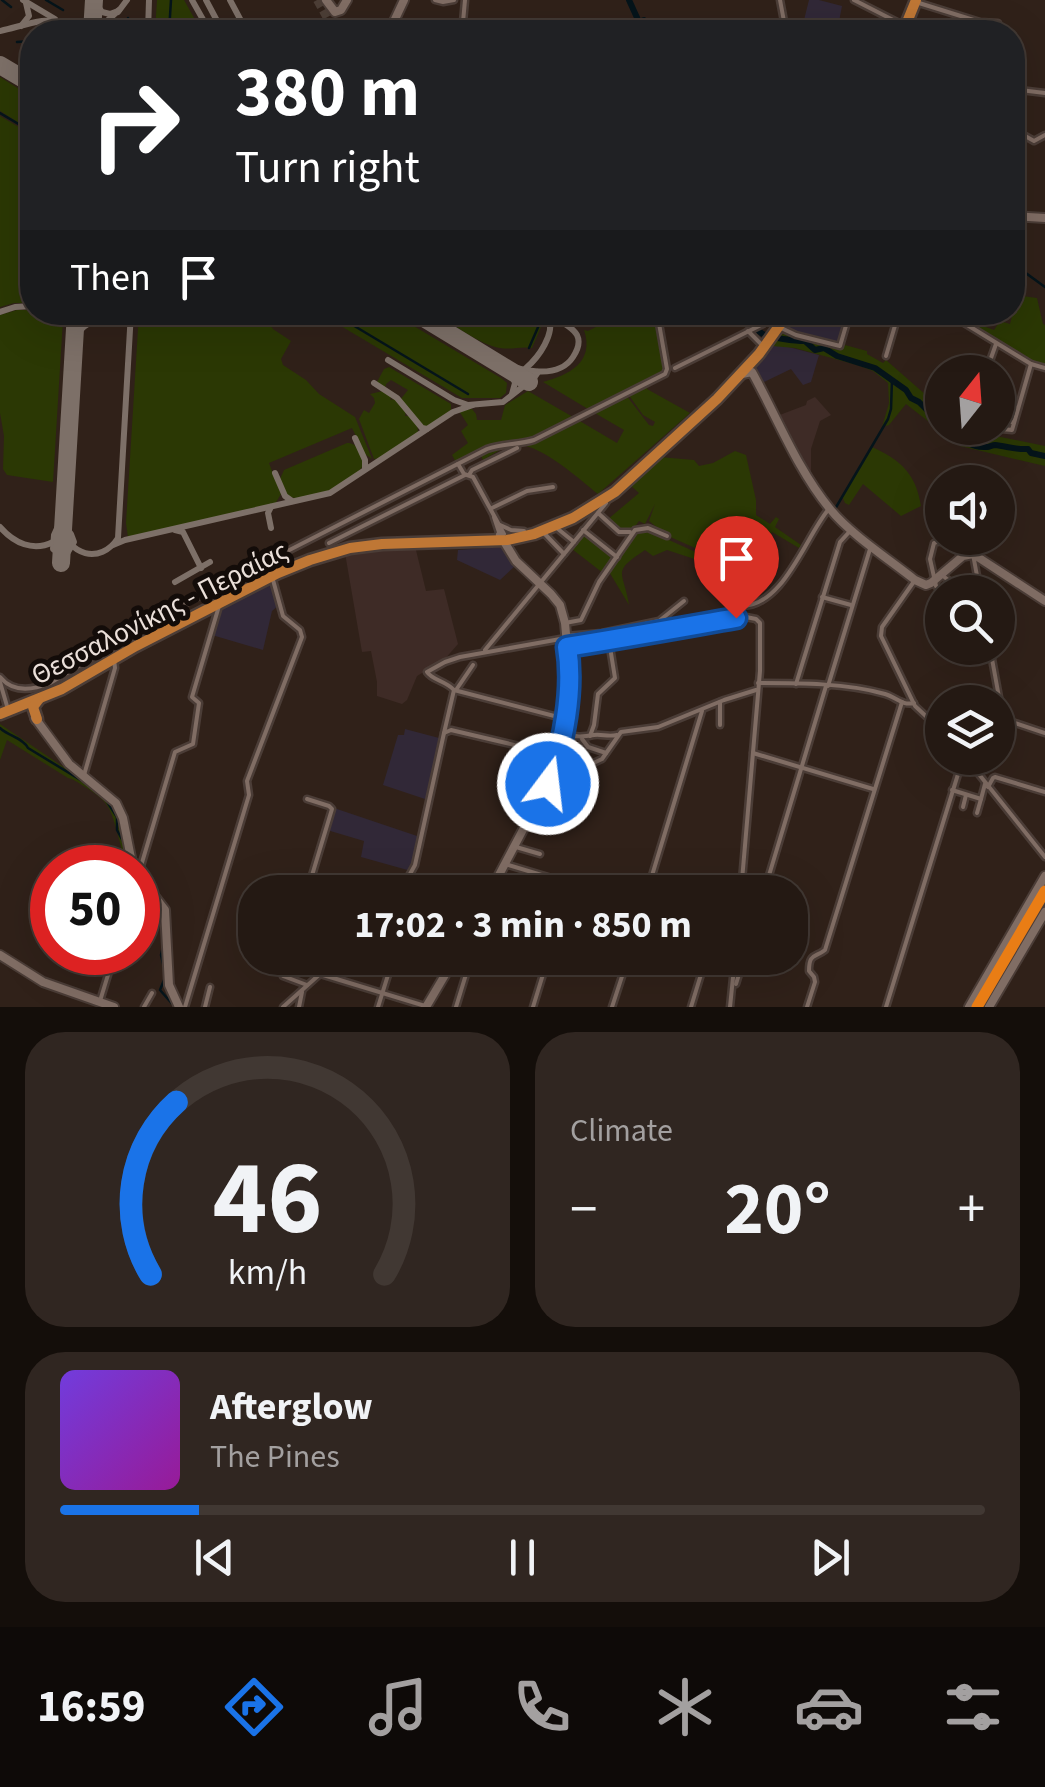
<!DOCTYPE html>
<meta charset="utf-8">
<style>
:root{--surface:#241913;--page:#302621;--text:#f1f3f6;--muted:#a3a0a0;--line:#413833;--accent:#1a73e8}
body{margin:0;font-family:"Source Sans 3",sans-serif;background:var(--page);color:var(--text);height:100vh;display:flex;flex-direction:column;font-size:38px;white-space:nowrap}
*{box-sizing:border-box;margin:0}
p{font-size:32px;color:var(--muted)}
.icon{flex:none;width:55px;height:55px;fill:none;stroke:currentColor;stroke-width:2;stroke-linecap:round;stroke-linejoin:round}
.map{position:relative;height:1007px;overflow:hidden}
.sheet{display:flex;flex-direction:column;gap:25px;padding:25px;background:#140e0a;flex:1}
.sheet>*{flex:none}
.top-card{position:absolute;left:20px;top:20px;width:1005px;height:305px;border-radius:40px;box-shadow:0 10px 40px #0002,0 0 0 2px var(--line);background:#202124;color:#fff;overflow:hidden}
.needle{width:65px;rotate:17deg}
.controls{position:absolute;left:925px;top:355px;display:grid;gap:20px}
.controls a{display:grid;place-items:center;width:90px;height:90px;border-radius:50%;background:var(--surface);box-shadow:0 10px 40px #0002,0 0 0 2px var(--line);font-size:50px}
.speed{position:absolute;left:30px;top:845px;display:flex;gap:20px;font-size:50px;font-weight:700;text-align:center}
.speed>*{display:grid;place-content:center;width:130px;height:130px;border-radius:50%;background:var(--surface);box-shadow:0 10px 40px #0002,0 0 0 2px var(--line);line-height:1}
.speed .limit{border:15px solid #d22;background:#fff;color:#111}
.pin{position:absolute;display:grid;place-items:center;width:85px;height:85px;color:#fff;margin:-102px -42px;border-radius:50% 50% 50% 0;rotate:-45deg;box-shadow:0 0 10px #0007}
.pin .icon{rotate:45deg}
.me{position:absolute;width:110px;margin:-55px;rotate:15deg;stroke-linejoin:round;filter:drop-shadow(0 0 8px #0008)}
.turn{display:flex;align-items:center;gap:35px;height:210px;padding:0 50px;font-size:45px}
.turn .icon{width:130px;height:130px;stroke-width:2.5}
.turn b{display:block;font-size:70px;line-height:85px}
.then{display:flex;align-items:center;height:95px;padding:0 50px;background:#0003;gap:20px;font-size:38px}
.big{font-size:75px;font-weight:700;line-height:1.1}
.sheet .tile{flex:1;display:flex;flex-direction:column;justify-content:center;gap:15px;min-width:0;padding:0 35px;border-radius:40px;background:var(--page)}
.sheet .dial{align-items:center;gap:0}
.dial svg{height:260px;overflow:visible;fill:none;stroke:var(--line);stroke-width:7;stroke-linecap:round;text-anchor:middle}
.dial text{fill:var(--text);stroke:none}
.song{display:flex;align-items:center;gap:30px}
.cover{width:120px;height:120px;border-radius:15px;background:linear-gradient(135deg,hsl(260 70% 55%),hsl(300 70% 35%))}
.played{height:10px;border-radius:5px;background:linear-gradient(90deg,var(--accent) 15%,var(--line) 15%)}
.keys{display:flex;justify-content:space-around;direction:ltr}
.heat{display:flex;justify-content:space-between;align-items:center;font-size:55px;direction:ltr}
.sheet .tiles{flex:1;display:grid;gap:25px;grid-template-columns:1fr 1fr}
.tile:last-child{grid-column:span 2}
.trip{position:absolute;left:238px;top:875px;width:570px;height:100px;border-radius:40px;background:var(--surface);box-shadow:0 10px 40px #0002,0 0 0 2px var(--line);font-weight:700;line-height:100px;text-align:center}
.tabs{display:flex;height:160px;justify-content:space-around;align-items:center;background:#0e0a08;color:var(--muted)}
.tabs .icon{width:70px;height:70px}
.tabs .on{color:var(--accent)}
.tabs b{font-size:45px;color:var(--text)}
.map>svg:first-child{display:block}
</style>
<div class="map">
<svg width="1045" height="1007" viewBox="0 0 1045 1007">
<rect width="100%" height="100%" fill="#302119"/>
<g fill="#312837">
<polygon points="809,0 819,0 842,6 837,32 801,32"/>
<polygon points="793,313 848,313 839,344 783,328"/>
<polygon points="781,345 819,355 811,382 803,385 791,369 760,384 753,369 772,346"/>
<polygon points="500,547 506,551 516,565 500,580 457,560 458,550"/>
<polygon points="272,580 279,605 272,611 263,650 212,635 221,606"/>
<polygon points="405,729 439,738 440,741 428,800 383,785 398,735 404,735"/>
<polygon points="334,808 420,837 411,871 361,857 364,841 327,830"/>
</g>
<g fill="#3e2b26">
<polygon points="815,397 831,415 820,421 811,449 811,478 777,416 806,405 807,401"/>
<polygon points="415,546 426,591 444,589 458,644 444,660 417,676 407,700 402,704 377,696 377,682 371,651 362,652 345,553"/>
</g>
<g fill="#2b3804">
<polygon points="157,0 184,0 202,32 155,32"/>
<polygon points="0,77 32,97 32,131 0,111"/>
<polygon points="0,116 32,135 32,156 28,161 28,182 32,181 32,303 14,303 0,307"/>
<polygon points="1022,296 1037,298 1043,324 1045,325 1045,365 1028,359 951,314 962,313 967,320 994,330 1000,321 1010,324 1017,297"/>
<polygon points="32,310 32,312 59,313 63,319 53,482 7,475 3,469 4,436 0,413 0,315 17,310"/>
<polygon points="139,313 247,313 265,325 268,322 273,329 291,341 281,359 283,365 306,380 319,394 355,417 372,459 365,454 352,428 269,463 281,494 275,504 128,537 126,523"/>
<polygon points="319,313 392,313 501,378 507,383 506,393 500,398 462,398"/>
<path d="M434,313H529L540,322L541,327L532,348C521,346 511,350 500,348C480,345 452,323 434,313Z"/>
<path d="M623,313H656L665,368L663,372L588,409L543,382C569,375 595,362 584,330L588,331Z"/>
<polygon points="782,331 827,344 831,348 840,350 845,345 867,351 867,354 883,363 886,360 942,409 942,428 967,428 981,433 1045,446 1045,466 960,446 906,404 889,425 882,427 889,403 888,383 873,371 857,365 795,348 772,346"/>
<polygon points="389,367 451,404 451,410 425,428 423,427 400,400 408,390 391,380 386,384 385,389 377,382 384,369"/>
<path d="M672,372L648,385L647,389L690,413L598,494C579,479 538,441 513,445C503,447 492,455 483,460L480,454L498,446L528,444L578,420L617,443L624,430L593,412L626,395L649,425L653,426L655,422L643,415L628,394Z"/>
<polygon points="383,391 391,397 390,400 395,399 406,410 405,416 411,416 417,423 418,432 380,458 374,459 359,419 364,410 369,413 375,403 374,398 370,394"/>
<polygon points="528,391 573,417 526,441 499,443 457,464 452,455 468,443 461,431 468,425 459,411 472,409 476,414 477,420 501,420 505,405"/>
<path d="M347,443C358,443 361,453 364,463C356,484 307,505 287,496L280,479L284,470Z"/>
<path d="M872,447C901,460 916,474 921,506L901,516L863,484L849,505L845,503L842,496Z"/>
<path d="M735,451L746,455L756,500V515L770,524L776,517L779,519L775,527L801,545L799,548L772,532L767,540L763,537L762,540V568L731,571L667,550L653,556L645,550C610,573 624,571 629,605L608,570L603,573L572,549L584,533L616,558C624,546 631,530 647,530L724,565L734,568L748,567L753,563L748,566L731,559L729,563L668,536L649,521L655,504L645,524L639,521C634,528 632,531 623,533L607,520L639,493L630,485L659,457L694,460L699,466L713,463Z"/>
<path d="M0,724L65,768L73,769L107,797L120,815L132,867H125C124,853 119,841 116,828C109,802 104,799 82,785C77,782 73,779 68,778L7,740L0,760Z"/>
</g>
<g fill="none" stroke-linecap="round" stroke-linejoin="round">
<g stroke="#05141a" stroke-width="2.5">
<polyline points="2,0 11,7"/>
<polyline points="46,0 63,10"/>
<polyline points="128,32 128,18"/>
<polyline points="169,32 171,0"/>
<polyline points="17,42 32,41"/>
<polyline points="0,113 32,132"/>
<polyline points="1012,263 1045,287"/>
<polyline points="331,312 468,394"/>
<polyline points="524,312 539,325 529,348"/>
<polyline points="835,509 888,419 891,409 892,380"/>
<path d="M0,728C8,736 23,738 28,748L84,782L106,800L117,817V830L124,843"/>
<polyline points="126,850 126,861 128,868"/>
<polyline points="139,884 160,911 162,929"/>
<polyline points="164,942 161,955 164,968"/>
<polyline points="164,980 160,990 175,1007"/>
</g>
<g stroke="#05141a" stroke-width="6">
<polyline points="629,0 639,22 644,20 647,25 647,32"/>
<path d="M747,312C751,319 755,330 763,334C770,338 796,341 805,341L815,350L824,348L837,356L875,368L906,390L911,398L919,402L935,418H942"/>
<path d="M954,428C960,441 972,448 987,447C990,447 992,445 995,445C1006,446 1016,450 1028,449L1031,453L1045,456"/>
</g>
<g stroke="#7d7068" stroke-width="6">
<polyline points="23,0 55,19"/>
<polyline points="192,0 210,32"/>
<polyline points="206,0 223,32"/>
<polyline points="230,0 247,32"/>
<polyline points="94,1 102,12 110,14 118,11"/>
<polyline points="118,12 127,0"/>
<polyline points="21,26 29,16 26,3"/>
<polyline points="73,29 96,31 119,10"/>
<path d="M0,31C14,28 28,23 42,21C63,18 82,41 93,12"/>
<polyline points="148,32 149,0"/>
<polyline points="0,312 15,307 32,306"/>
<polyline points="66,312 73,327 74,339"/>
<polyline points="84,312 100,319"/>
<path d="M74,341C88,308 110,332 129,312"/>
<polyline points="388,360 454,400 468,405 503,402 534,378 538,372"/>
<path d="M493,360C515,369 557,382 573,357C577,351 581,343 577,335C571,325 554,318 544,312"/>
<path d="M526,368C539,357 555,334 549,317"/>
<polyline points="510,370 515,383 512,394"/>
<polyline points="374,383 397,398 422,428 427,429"/>
<polyline points="355,438 365,460 365,469"/>
<polyline points="275,473 285,496 292,501"/>
<path d="M63,524C66,556 101,565 118,538L131,312"/>
<polyline points="64,525 71,534 74,542 68,552 60,554 53,549 54,535 64,513"/>
<path d="M0,527C14,543 33,552 53,542"/>
<polyline points="271,528 268,513 271,507"/>
<polyline points="175,530 183,532 201,568"/>
<polyline points="113,545 125,540 330,493 453,412 473,405"/>
<polyline points="175,582 210,562"/>
</g>
<g stroke="#7d7068" stroke-width="18">
<polyline points="92,32 94,0"/>
<polyline points="0,65 32,84"/>
<polyline points="414,312 529,382"/>
<polyline points="61,563 76,312"/>
</g>
<polyline stroke="#4c3e36" stroke-width="8" stroke-dasharray="8 4" stroke-linecap="butt" points="317,0 332,27"/>
<defs>
<g id="street">
<polyline points="435,0 443,2 454,0"/>
<polyline points="780,0 786,32"/>
<polyline points="854,0 903,25"/>
<polyline points="919,3 980,22 998,23"/>
<polyline points="459,32 463,22 465,0"/>
<polyline points="1012,89 1045,93"/>
<polyline points="1012,132 1018,132 1034,141 1045,135"/>
<polyline points="1012,205 1020,214"/>
<polyline points="946,312 1031,364 1045,368"/>
<polyline points="779,327 796,335 840,346 850,312"/>
<polyline points="748,331 762,345"/>
<polyline points="886,356 899,312"/>
<polyline points="675,368 763,324 776,312"/>
<polyline points="986,372 996,344"/>
<polyline points="998,402 1018,408"/>
<polyline points="998,418 1012,422"/>
<polyline points="1002,429 1012,430 1031,364"/>
<polyline points="458,464 464,474 473,477 504,534"/>
<polyline points="469,475 472,470 517,448"/>
<polyline points="961,482 963,472"/>
<polyline points="492,508 527,491 553,487"/>
<polyline points="598,513 619,532 630,532"/>
<polyline points="494,517 500,535"/>
<polyline points="500,525 511,530 524,531"/>
<polyline points="558,529 574,542"/>
<polyline points="583,530 617,557"/>
<polyline points="543,532 564,554"/>
<polyline points="970,538 980,592"/>
<polyline points="329,543 465,475"/>
<polyline points="942,575 953,584 957,592"/>
<polyline points="915,580 882,627 881,636 915,706 942,731"/>
<path d="M936,586L930,559L934,543C945,538 953,548 961,554"/>
<polyline points="822,597 851,605"/>
<path d="M741,606C783,607 805,538 828,510"/>
<polyline points="565,623 581,620 599,582 635,530 648,528 667,536"/>
<polyline points="566,636 602,633 659,621 684,601"/>
<path d="M567,647C627,638 686,626 746,617L756,619L760,623V671L741,892"/>
<polyline points="990,648 1003,719 1045,733"/>
<polyline points="485,650 606,503"/>
<path d="M0,677C13,693 33,690 50,683L176,608L487,449C503,443 518,445 534,440L665,374L667,369L657,312"/>
<polyline points="0,682 7,706"/>
<path d="M758,683C798,683 847,683 885,694C896,697 902,706 914,703"/>
<polyline points="796,684 840,542 851,530"/>
<polyline points="828,686 870,549"/>
<polyline points="456,690 473,665"/>
<path d="M562,718L454,690C446,681 432,680 427,672L445,662L460,657L566,638"/>
<polyline points="720,725 720,702"/>
<polyline points="444,733 454,690"/>
<path d="M563,734C576,737 582,737 594,735C602,734 608,737 617,735"/>
<polyline points="590,736 594,725 598,694 615,678 609,641"/>
<polyline points="582,739 588,747 606,753"/>
<polyline points="753,753 873,789"/>
<polyline points="966,758 1045,857"/>
<polyline points="84,775 115,668 114,659"/>
<polyline points="552,782 602,759 621,732 658,727 724,700 756,690"/>
<polyline points="988,787 993,778 995,777 1045,792"/>
<polyline points="952,790 981,799 985,784"/>
<polyline points="963,807 966,795"/>
<polyline points="977,813 981,799"/>
<polyline points="516,847 540,854"/>
<polyline points="505,864 598,892"/>
<polyline points="138,876 175,752 193,744 199,703 192,697 219,606"/>
<polyline points="407,882 437,892"/>
<polyline points="307,892 332,809 329,806 307,799"/>
<polyline points="400,892 415,865 444,733 451,730 557,755"/>
<polyline points="647,892 702,711"/>
<polyline points="764,892 826,686"/>
<polyline points="251,941 255,942"/>
<polyline points="286,958 283,976 307,985"/>
<polyline points="485,958 497,961 498,958"/>
<polyline points="320,974 425,1006"/>
<polyline points="736,984 744,958"/>
<polyline points="100,1001 115,952"/>
<polyline points="144,1007 152,993"/>
<polyline points="185,1007 249,795 247,781 302,637 300,630 283,616 273,580"/>
<polyline points="205,1007 210,987"/>
<polyline points="283,1007 338,958"/>
<polyline points="299,1007 302,992"/>
<polyline points="378,1007 393,959"/>
<polyline points="456,1007 471,958"/>
<polyline points="533,1007 548,958"/>
<polyline points="612,1007 628,958"/>
<polyline points="691,1007 706,958"/>
<polyline points="730,1007 735,958"/>
<path d="M807,1007L815,982L814,977L809,971C809,953 815,958 825,950L902,702"/>
<polyline points="886,1007 963,758"/>
</g>
<g id="secondary">
<polyline points="326,0 335,12 341,10 347,0"/>
<polyline points="332,27 335,32"/>
<polyline points="389,32 404,0"/>
<polyline points="1012,216 1045,218"/>
<path d="M742,374L752,372C777,417 797,469 830,509C850,534 890,560 915,580L926,585L931,583L963,556L973,554L1045,601"/>
<polyline points="35,718 69,764 116,803 123,818 133,868"/>
<polyline points="138,875 165,910 169,985 179,1007"/>
<polyline points="490,892 552,775 564,719 570,677 565,623 560,605 551,594 516,561 500,535"/>
<polyline points="0,955 43,982 114,1007"/>
<polyline points="426,1007 455,958"/>
<polyline points="969,1007 1045,876"/>
<polyline points="989,1007 1045,912"/>
</g>
<g id="primary">
<polyline points="903,32 916,0"/>
<polyline points="0,714 62,689 136,646 278,573 310,560 350,548 382,544 507,540 534,534 573,518 615,492 717,399 759,354 789,312"/>
<polyline points="37,719 33,707 39,699"/>
</g>
<polyline id="highway" points="977,1007 1045,891"/>
</defs>
<use href="#street" stroke="#4b3d37" stroke-width="9"/>
<use href="#secondary" stroke="#4b3d37" stroke-width="12"/>
<use href="#primary" stroke="#4b3d37" stroke-width="15"/>
<use href="#highway" stroke="#4b3d37" stroke-width="16"/>
<use href="#street" stroke="#806d64" stroke-width="4"/>
<use href="#secondary" stroke="#806d64" stroke-width="8"/>
<use href="#primary" stroke="#bf7735" stroke-width="10"/>
<use href="#highway" stroke="#e97d15" stroke-width="11"/>
</g>
<g fill="none" stroke-linecap="round" stroke-linejoin="round">
<defs>
<path id="route" d="M548,784C564,745 574,689 567,647C624,638 679,628 736,618"/>
</defs>
<use href="#route" stroke="#114b97" stroke-width="25"/>
<use href="#route" stroke="#1a73e8" stroke-width="18"/>
</g>
<g text-anchor="middle" stroke-width="10" stroke-linejoin="round" paint-order="stroke">
<g font-size="28" fill="#ebe0da" stroke="#130c09">
<text transform="translate(159 612) rotate(-27)" y="10">Θεσσαλονίκης - Περαίας</text>
</g>
</g>
</svg>
<div class="controls">
<a><svg class="needle" viewBox="-14 -14 28 28"><path d="M0-13l5 13h-10z" fill="#e53935"/><path d="M0 13l5-13h-10z" fill="#a3a0a0"/></svg></a>
<a><svg class="icon" aria-label="sound" viewBox="0 0 24 24"><path d="M4 9h4l5-4v14l-5-4H4zM17 9q2 3 0 6"/></svg></a>
<a><svg class="icon" aria-label="search" viewBox="0 0 24 24"><circle cx="10" cy="10" r="6"/><path d="M15 15l6 6"/></svg></a>
<a><svg class="icon" aria-label="layers" viewBox="0 0 24 24"><path d="M12 4l9 5-9 5-9-5zM3 14l9 5 9-5"/></svg></a>
</div>
<div class="speed"><div class="limit">50</div></div>
<div class="pin" style="left:736px;top:618px;background:#d93025"><svg class="icon" aria-label="arrive" viewBox="0 0 24 24"><path d="M6 21V4h12l-3 4 3 4H6"/></svg></div>
<svg class="me" style="left:548px;top:784px" viewBox="-20 -20 40 40"><circle r="17" fill="#1a73e8" stroke="#fff" stroke-width="3"/><path d="M0-11L8 9 0 5-8 9z" fill="#fff"/></svg>
<div class="trip">17:02 · 3 min · 850 m</div>
<div class="top-card">
<div class="turn"><svg class="icon" aria-label="right" viewBox="0 0 24 24"><path d="M7 20v-9h11M14 6l5 5-5 5"/></svg><div><b>380 m</b>Turn right</div></div>
<div class="then">Then<svg class="icon" aria-label="arrive" viewBox="0 0 24 24"><path d="M6 21V4h12l-3 4 3 4H6"/></svg></div>
</div>
</div>
<section class="sheet">
<div class="tiles">
<div class="tile dial"><svg viewBox="0 0 100 80">
<path d="M14 69A42 42 0 1 1 86 69"/>
<path d="M14 69A42 42 0 0 1 22 16" stroke="#1a73e8"/>
<text x="50" y="56" font-size="32" font-weight="700">46</text>
<text x="50" y="72" font-size="11">km/h</text>
</svg></div>
<div class="tile"><p>Climate</p>
<div class="heat"><a>−</a><b class="big">20°</b><a>+</a></div>
</div>
<div class="tile">
<div class="song"><i class="cover"></i><div><b>Afterglow</b><p>The Pines</p></div></div>
<div class="played"></div>
<div class="keys"><svg class="icon" aria-label="previous" viewBox="0 0 24 24"><path d="M18 5L8 12l10 7zM5 5v14"/></svg><svg class="icon" aria-label="pause" viewBox="0 0 24 24"><path d="M8 5v14M16 5v14"/></svg><svg class="icon" aria-label="next" viewBox="0 0 24 24"><path d="M6 5l10 7-10 7zM19 5v14"/></svg></div>
</div>
</div>
</section>
<nav class="tabs">
<b>16:59</b>
<svg class="icon on" aria-label="directions" viewBox="0 0 24 24"><path d="M12 3l9 9-9 9-9-9zM9 14v-3h6M13 9l2 2-2 2"/></svg>
<svg class="icon" aria-label="music" viewBox="0 0 24 24"><path d="M9 18V5l10-2v13"/><circle cx="6" cy="18" r="3"/><circle cx="16" cy="16" r="3"/></svg>
<svg class="icon" aria-label="phone" viewBox="0 0 24 24"><path d="M5 4h4l2 5-3 2q2 4 5 5l2-3 5 2v4C11 20 4 13 5 4z"/></svg>
<svg class="icon" aria-label="climate" viewBox="0 0 24 24"><path d="M12 3v18M4 7l16 10M4 17L20 7"/></svg>
<svg class="icon" aria-label="car" viewBox="0 0 24 24"><path d="M5 17H2v-5l4-1 3-4h7l3 4 3 1v5h-3M9 17h6M6 11h13"/><circle cx="7" cy="17" r="2"/><circle cx="17" cy="17" r="2"/></svg>
<svg class="icon" aria-label="filters" viewBox="0 0 24 24"><path d="M4 7h16M4 17h16"/><circle cx="9" cy="7" r="2"/><circle cx="15" cy="17" r="2"/></svg>
</nav>
